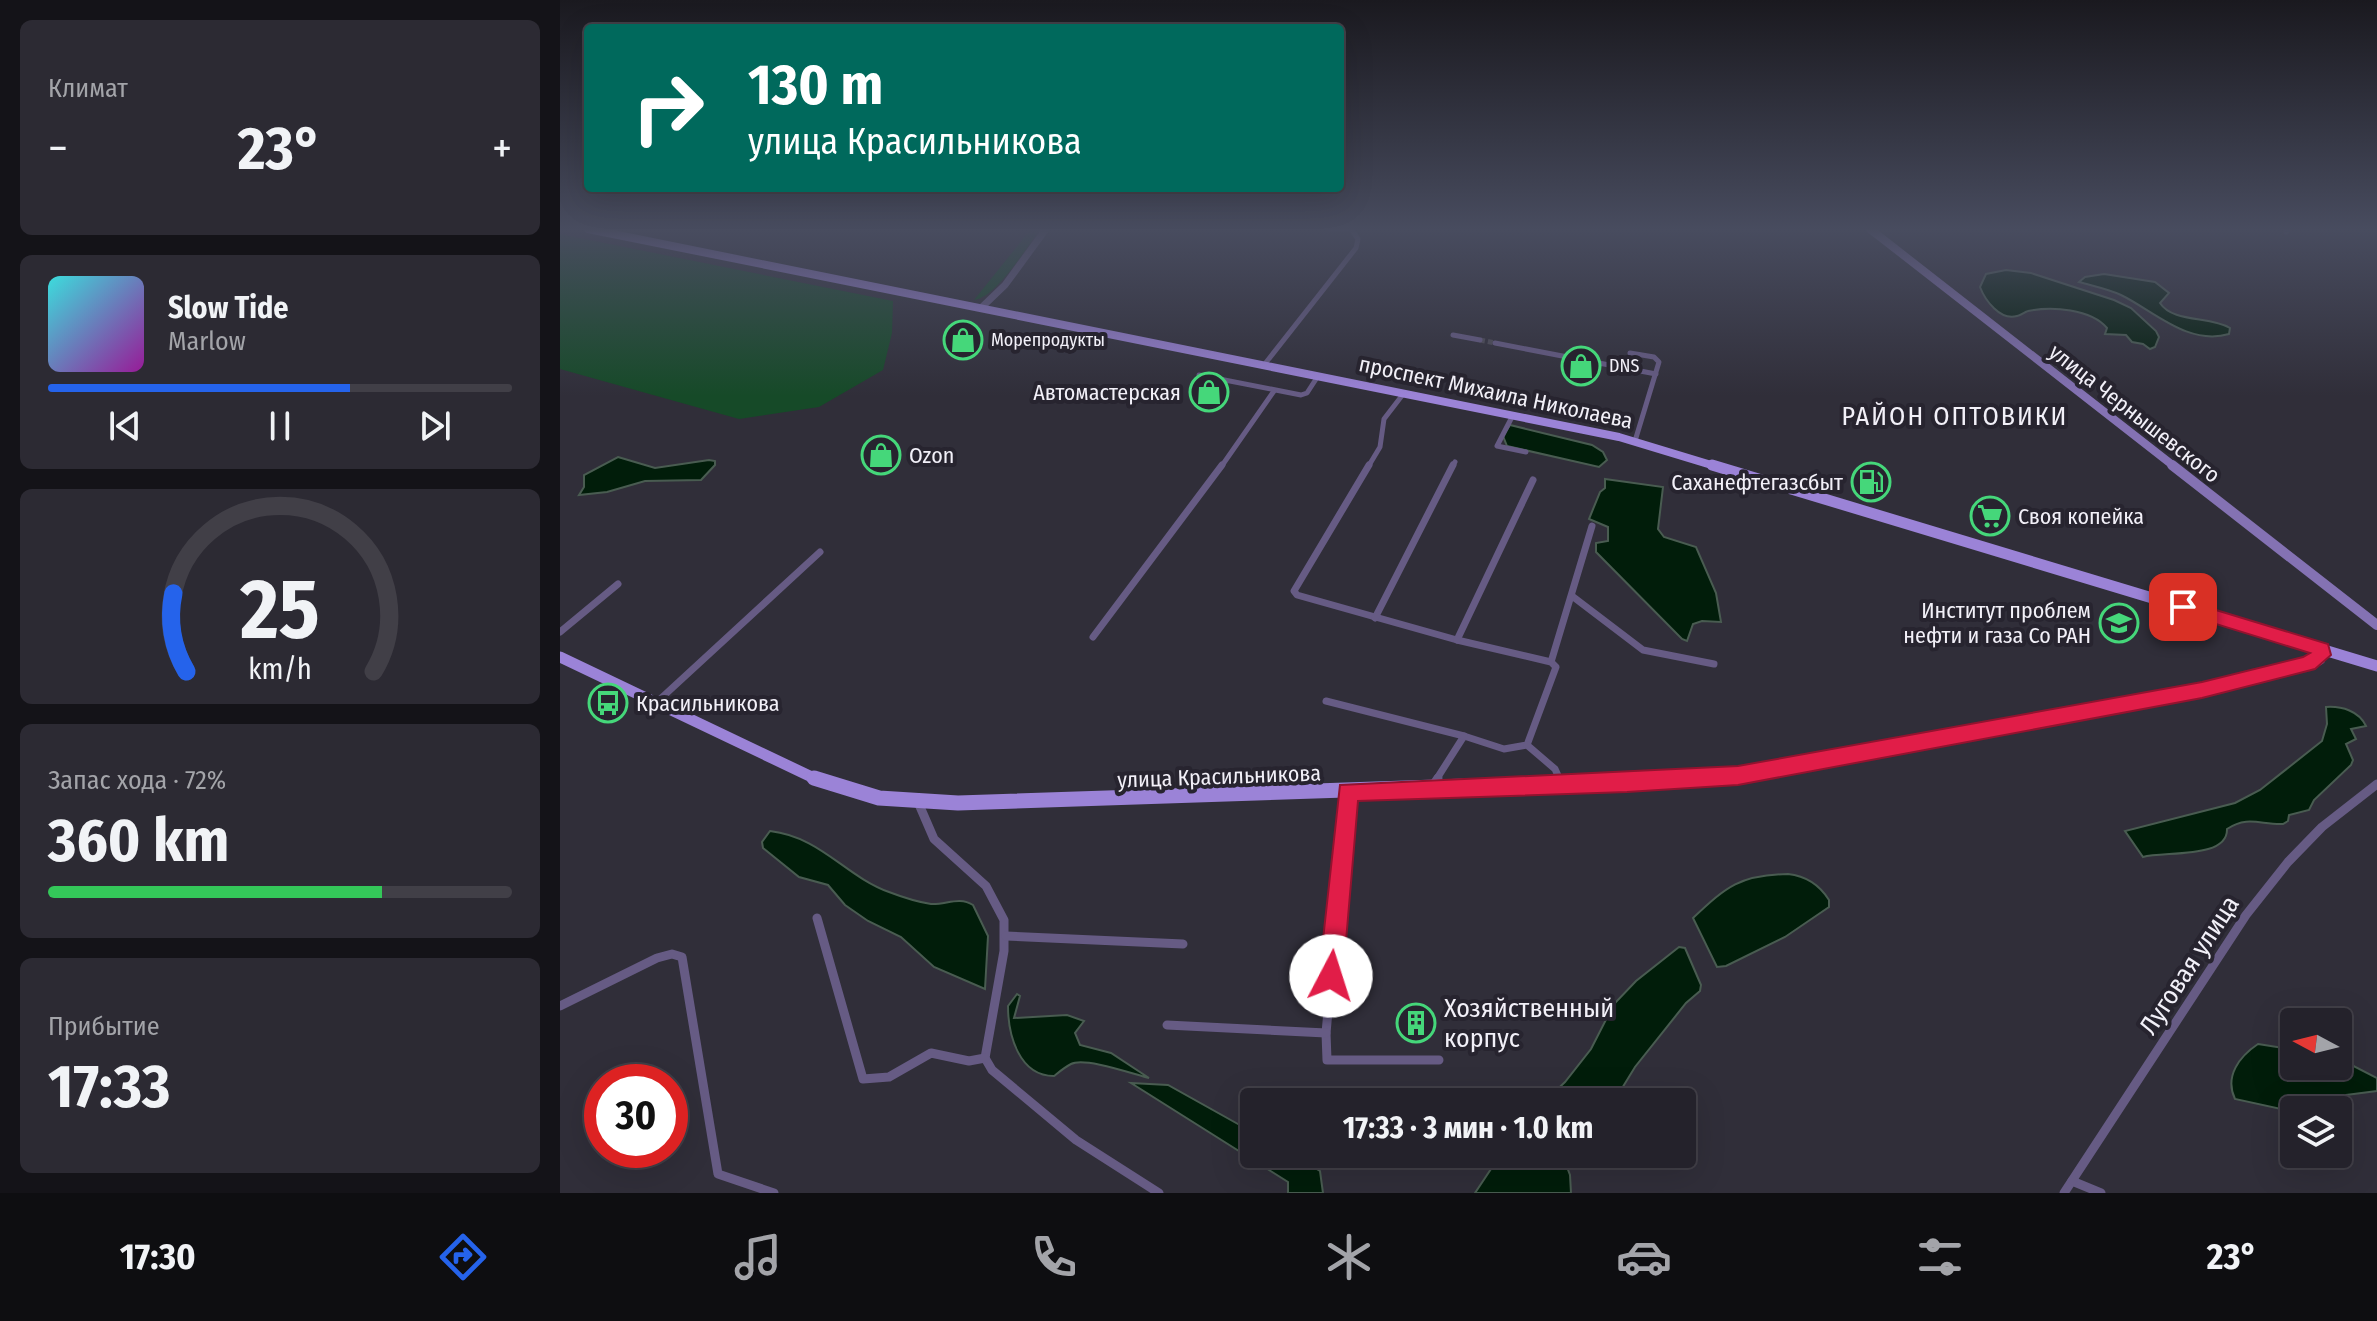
<!DOCTYPE html>
<html lang="ru">
<meta charset="utf-8">
<style>
:root{--surface:#24222b;--page:#2c2a33;--text:#f1f3f6;--muted:#a3a4a9;--line:#413f47;--accent:#2563eb}
body{margin:0;font-family:"Fira Sans Condensed",sans-serif;background:var(--page);color:var(--text);height:100vh;display:flex;flex-direction:column;font-size:30px;white-space:nowrap}
*{box-sizing:border-box;margin:0}
p{font-size:26px;color:var(--muted)}
.icon{flex:none;width:44px;height:44px;fill:none;stroke:currentColor;stroke-width:2;stroke-linecap:round;stroke-linejoin:round}
.map{position:relative;flex:1;overflow:hidden}
.drawer{display:flex;flex-direction:column;gap:20px;padding:20px;background:#141318;width:560px}
.drawer>*{flex:none}
.hud{position:absolute;left:24px;top:24px;width:760px;height:168px;border-radius:8px;box-shadow:0 8px 32px #0002,0 0 0 2px var(--line);background:#00695c;color:#fff;overflow:hidden}
.needle{width:52px;rotate:277deg}
.controls{position:absolute;left:1720px;top:1008px;display:grid;gap:16px}
.controls a{display:grid;place-items:center;width:72px;height:72px;border-radius:8px;background:var(--surface);box-shadow:0 8px 32px #0002,0 0 0 2px var(--line);font-size:40px}
.speed{position:absolute;left:24px;top:1064px;display:flex;gap:16px;font-size:40px;font-weight:700;text-align:center}
.speed>*{display:grid;place-content:center;width:104px;height:104px;border-radius:50%;background:var(--surface);box-shadow:0 8px 32px #0002,0 0 0 2px var(--line);line-height:1}
.speed .limit{border:12px solid #d22;background:#fff;color:#111}
.pin{position:absolute;display:grid;place-items:center;width:68px;height:68px;color:#fff;margin:-34px;border-radius:16px;box-shadow:0 4px 12px #0006}
.me{position:absolute;width:88px;margin:-44px;rotate:5deg;stroke-linejoin:round;filter:drop-shadow(0 0 6px #0008)}
.turn{display:flex;align-items:center;gap:28px;height:168px;padding:0 32px;font-size:36px}
.turn .icon{width:104px;height:104px;stroke-width:2.5}
.turn b{display:block;font-size:56px;line-height:68px}
.big{font-size:60px;font-weight:700;line-height:1.1}
.drawer .tile{flex:1;display:flex;flex-direction:column;justify-content:center;gap:12px;min-width:0;padding:0 28px;border-radius:12px;background:var(--page)}
.drawer .dial{align-items:center;gap:0}
.dial svg{height:208px;overflow:visible;fill:none;stroke:var(--line);stroke-width:7;stroke-linecap:round;text-anchor:middle}
.dial text{fill:var(--text);stroke:none}
.song{display:flex;align-items:center;gap:24px}
.cover{width:96px;height:96px;border-radius:12px;background:linear-gradient(135deg,hsl(180 70% 55%),hsl(300 70% 35%))}
.played{height:8px;border-radius:4px;background:linear-gradient(90deg,var(--accent) 65%,var(--line) 65%)}
.keys{display:flex;justify-content:space-around;direction:ltr}
.heat{display:flex;justify-content:space-between;align-items:center;font-size:44px;direction:ltr}
.charge{height:12px;border-radius:6px;background:linear-gradient(90deg,#34c759 72%,var(--line) 0)}
.trip{position:absolute;left:680px;top:1088px;width:456px;height:80px;border-radius:8px;background:var(--surface);box-shadow:0 8px 32px #0002,0 0 0 2px var(--line);font-weight:700;line-height:80px;text-align:center}
.dock{display:flex;height:128px;justify-content:space-around;align-items:center;background:#0e0e11;color:var(--muted)}
.dock .icon{width:56px;height:56px}
.dock .active{color:var(--accent)}
.dock b{font-size:36px;color:var(--text)}
main{display:flex;flex:1;min-height:0}
.map>svg:first-child{display:block}
</style>
<main>
<section class="drawer">
<div class="tile"><p>Климат</p>
<div class="heat"><a>−</a><b class="big">23°</b><a>+</a></div>
</div>
<div class="tile">
<div class="song"><i class="cover"></i><div><b>Slow Tide</b><p>Marlow</p></div></div>
<div class="played"></div>
<div class="keys"><svg class="icon" aria-label="previous" viewBox="0 0 24 24"><path d="M18 5L8 12l10 7zM5 5v14"/></svg><svg class="icon" aria-label="pause" viewBox="0 0 24 24"><path d="M8 5v14M16 5v14"/></svg><svg class="icon" aria-label="next" viewBox="0 0 24 24"><path d="M6 5l10 7-10 7zM19 5v14"/></svg></div>
</div>
<div class="tile dial"><svg viewBox="0 0 100 80">
<path d="M14 69A42 42 0 1 1 86 69"/>
<path d="M14 69A42 42 0 0 1 9 39" stroke="#2563eb"/>
<text x="50" y="56" font-size="32" font-weight="700">25</text>
<text x="50" y="72" font-size="11">km/h</text>
</svg></div>
<div class="tile"><p>Запас хода · 72%</p><b class="big">360 km</b><div class="charge"></div></div>
<div class="tile"><p>Прибытие</p><b class="big">17:33</b></div>
</section>
<div class="map">
<svg width="1817" height="1193" viewBox="0 0 1817 1193">
<rect width="100%" height="100%" fill="#302e39"/>
<g fill="#164a28">
<path d="M471,229H480C467,247 436,298 414,300Z"/>
<polygon points="0,234 333,301 332,333 323,370 259,407 179,419 0,369"/>
</g>
<g fill="#011d0a" stroke="#495c51" stroke-width="2">
<path d="M1446,270L1471,273L1554,300L1571,308L1596,331L1599,337L1595,347L1590,349L1583,344L1572,342L1566,335L1545,334L1547,328C1531,309 1492,306 1468,311C1467,311 1459,316 1457,316C1440,321 1425,300 1420,287L1426,274Z"/>
<path d="M1544,274L1595,282L1609,293L1600,303C1613,323 1650,316 1670,328L1669,334C1628,346 1594,311 1561,295C1548,289 1533,286 1519,282L1525,277Z"/>
<polygon points="950,425 1032,445 1043,452 1047,460 1039,467 947,446 943,436"/>
<polygon points="58,457 95,468 149,460 155,461 155,465 141,480 85,481 47,492 19,495 24,487 24,475"/>
<polygon points="1045,479 1103,487 1098,529 1104,537 1136,547 1156,593 1161,622 1142,621 1133,624 1127,641 1122,639 1036,552 1036,543 1048,541 1048,527 1029,519 1040,492 1045,488"/>
<path d="M1766,707C1782,706 1799,711 1806,726L1791,729L1796,739L1786,744L1793,760L1791,765L1754,800L1749,810L1729,815L1728,821L1723,824C1701,825 1688,815 1667,829C1668,859 1605,851 1583,857L1565,831L1675,803L1700,790L1762,741L1767,724Z"/>
<path d="M210,831C261,837 285,876 329,892C342,897 358,902 371,904C386,905 399,896 413,905L428,936L425,989L374,967L341,937L308,921L285,905L268,885L239,877L203,848L202,842Z"/>
<path d="M1228,874C1246,876 1259,884 1269,900V907L1225,937L1166,966L1157,967L1133,918C1167,886 1180,875 1228,874Z"/>
<path d="M1119,947L1125,948L1141,985L1140,991L1126,1003L1075,1067L1056,1098H1049C1035,1087 1028,1085 1018,1102H984L1005,1082L1031,1049L1054,1004L1076,981Z"/>
<path d="M457,994L460,996L454,1018L507,1015L524,1021L515,1033L520,1045L551,1053L589,1078C573,1074 525,1057 511,1064C505,1067 499,1072 494,1076C459,1076 448,1035 448,1006Z"/>
<path d="M1698,1044L1729,1049L1734,1047V1066H1778V1058L1817,1078V1091L1786,1095L1770,1102L1730,1111L1675,1099C1664,1076 1680,1056 1698,1044Z"/>
<polygon points="571,1083 608,1085 694,1133 694,1154 731,1154 760,1171 763,1193 728,1193 728,1182"/>
<polygon points="941,1154 1002,1154 1010,1175 1011,1193 915,1193"/>
</g>
<g fill="none" stroke-linecap="round" stroke-linejoin="round">
<polyline stroke="#4d4b56" stroke-width="5" stroke-dasharray="5 3" stroke-linecap="butt" points="920,340 935,343"/>
<g stroke="#665b84" stroke-width="5">
<polyline points="770,229 788,229"/>
<polyline points="1726,232 1728,229"/>
<polyline points="893,335 920,340"/>
<polyline points="935,343 1096,374"/>
<polyline points="1070,353 1094,357 1099,362 1075,441"/>
<polyline points="704,365 796,248 798,239 791,229"/>
<polyline points="639,375 741,395 747,393 758,376"/>
<polyline points="953,415 937,446 966,452"/>
<polyline points="661,467 714,391"/>
<polyline points="808,467 820,447 824,419 844,393"/>
<polyline points="892,467 895,462"/>
</g>
<g stroke="#665b84" stroke-width="7">
<polyline points="809,465 734,591 737,595 897,640 991,662 996,667 967,745 944,749 904,736 876,780"/>
<polyline points="1012,596 1083,650 1154,664"/>
<polyline points="815,618 893,465"/>
<polyline points="0,632 58,584"/>
<polyline points="533,637 662,465"/>
<polyline points="897,640 973,480"/>
<polyline points="991,662 1032,526"/>
<polyline points="766,701 904,736"/>
<polyline points="97,702 260,552"/>
<polyline points="967,745 995,769 1000,780"/>
</g>
<g stroke="#665b84" stroke-width="9">
<polyline points="999,778 1000,781"/>
<polyline points="872,787 878,778"/>
<polyline points="788,792 766,1033 767,1060 879,1060"/>
<polyline points="358,802 374,839 426,886 444,920 444,951 425,1058 432,1070 516,1140 599,1193"/>
<polyline points="257,918 303,1079 329,1077 371,1053 409,1061 425,1058"/>
<polyline points="446,936 623,944"/>
<polyline points="0,1006 97,958 112,954 122,957 158,1174 214,1193"/>
<polyline points="607,1025 766,1033"/>
<polyline points="1512,1181 1541,1193"/>
<polyline points="1504,1193 1686,915 1728,862 1762,827 1817,784"/>
</g>
<polyline stroke="#665b84" stroke-width="7" points="421,308 445,285 486,229"/>
<polyline stroke="#8472b3" stroke-width="8" points="1310,229 1615,467"/>
<polyline stroke="#8472b3" stroke-width="10" points="1612,465 1817,625"/>
<polyline stroke="#9b83d7" stroke-width="8" points="28,229 1059,437 1158,467"/>
<g stroke="#9b83d7" stroke-width="11">
<polyline points="1152,465 1817,666"/>
<polyline points="0,657 258,780"/>
<polyline points="1113,780 1178,776 1642,690 1755,662 1760,659 1761,649"/>
</g>
<polyline stroke="#9b83d7" stroke-width="15" points="254,778 319,798 398,803 1145,778"/>
</g>
<linearGradient id="sky" x2="0" y2="1"><stop stop-color="#1a191f"/><stop offset="0.58" stop-color="#484c5f"/><stop offset="1" stop-color="#484c5f" stop-opacity="0"/></linearGradient>
<rect width="1817" height="396" fill="url(#sky)"/>
<polygon fill="#e11d48" stroke="#92132f" stroke-width="2" points="1623,600 1768,644 1771,655 1755,669 1642,698 1178,785 1067,792 798,801 783,976 779,985 771,988 762,985 759,976 780,785 1178,766 1642,682 1743,657 1750,653 1617,612 1614,607 1617,602"/>
<defs>
<symbol id="shop-ring" viewBox="-11 -11 22 22"><circle r="9.5" fill="#27242f" stroke="#45d77a" stroke-width="1.5"/><path d="M-5-2.5h2.3a2.7 3.5 0 0 1 5.4 0H5L5.5 6h-11ZM-1.5-2.5h3a1.5 2.3 0 0 0-3 0Z" fill="#45d77a"/></symbol>
<symbol id="fuel-ring" viewBox="-11 -11 22 22"><circle r="9.5" fill="#27242f" stroke="#45d77a" stroke-width="1.5"/><path d="M-5.5-6h7V0h2V4h1.3V-2.5L3-4.5l.8-.8L6-3V5H2.5V1h-1V6h-7ZM-4.2-4.7v3.2H.2V-4.7Z" fill="#45d77a"/></symbol>
<symbol id="supermarket-ring" viewBox="-11 -11 22 22"><circle r="9.5" fill="#27242f" stroke="#45d77a" stroke-width="1.5"/><path d="M-6-5.5h2.5l.6 2H6L4.5 2H-2.5L-4.4-4H-6ZM-1.5 3.2a1.3 1.3 0 1 0 .1 0ZM3 3.2a1.3 1.3 0 1 0 .1 0Z" fill="#45d77a"/></symbol>
<symbol id="university-ring" viewBox="-11 -11 22 22"><circle r="9.5" fill="#27242f" stroke="#45d77a" stroke-width="1.5"/><path d="M0-5L7-2L0 1L-7-2ZM-4 1L0 2.5L4 1V4Q0 6-4 4Z" fill="#45d77a"/></symbol>
<symbol id="bus-ring" viewBox="-11 -11 22 22"><circle r="9.5" fill="#27242f" stroke="#45d77a" stroke-width="1.5"/><path d="M-5-6H5V4H4V6H2V4H-2V6H-4V4H-5ZM-3.5-4V0h7V-4ZM-3.5 1.2v1.5H-2V1.2ZM2 1.2v1.5H3.5V1.2Z" fill="#45d77a"/></symbol>
<symbol id="building-ring" viewBox="-11 -11 22 22"><circle r="9.5" fill="#27242f" stroke="#45d77a" stroke-width="1.5"/><path d="M-4-6H4V6H1V3H-1V6H-4ZM-2.5-4.3h1.7v1.8h-1.7ZM.8-4.3h1.7v1.8H.8ZM-2.5-1h1.7V.8h-1.7ZM.8-1h1.7V.8H.8Z" fill="#45d77a"/></symbol>
</defs>
<g fill-rule="evenodd">
<use href="#shop-ring" x="381" y="318" width="44" height="44"/>
<use href="#shop-ring" x="999" y="344" width="44" height="44"/>
<use href="#shop-ring" x="627" y="370" width="44" height="44"/>
<use href="#shop-ring" x="299" y="433" width="44" height="44"/>
<use href="#fuel-ring" x="1289" y="460" width="44" height="44"/>
<use href="#supermarket-ring" x="1408" y="494" width="44" height="44"/>
<use href="#university-ring" x="1537" y="601" width="44" height="44"/>
<use href="#bus-ring" x="26" y="681" width="44" height="44"/>
<use href="#building-ring" x="834" y="1001" width="44" height="44"/>
</g>
<g text-anchor="middle" stroke-width="8" stroke-linejoin="round" paint-order="stroke">
<g font-size="18" fill="#f2f0f8" stroke="#27242f" text-anchor="start">
<text x="431" y="346">Морепродукты</text>
<text x="1049" y="372">DNS</text>
</g>
<g font-size="22" fill="#f2f0f8" stroke="#27242f" text-anchor="end">
<text x="621" y="400">Автомастерская</text>
<text x="349" y="463" text-anchor="start">Ozon</text>
<text x="1283" y="490">Саханефтегазсбыт</text>
<text x="1458" y="524" text-anchor="start">Своя копейка</text>
<text x="1531" y="618">Институт проблем<tspan x="1531" dy="25">нефти и газа Со РАН</tspan></text>
<text x="76" y="711" text-anchor="start">Красильникова</text>
</g>
<g font-size="22" fill="#f2f0f8" stroke="#27242f">
<text transform="translate(936 392) rotate(12)" y="8">проспект Михаила Николаева</text>
<text transform="translate(1575 413) rotate(38)" y="8">улица Чернышевского</text>
<text transform="translate(659 776) rotate(-2)" y="8">улица Красильникова</text>
</g>
<g font-size="26" letter-spacing="2" fill="#f2f0f8" stroke="#27242f">
<text x="1395" y="425">РАЙОН ОПТОВИКИ</text>
</g>
<g font-size="26" fill="#f2f0f8" stroke="#27242f">
<text transform="translate(1629 965) rotate(-57)" y="9">Луговая улица</text>
</g>
<g font-size="26" fill="#f2f0f8" stroke="#27242f" text-anchor="start">
<text x="884" y="1017">Хозяйственный<tspan x="884" dy="30">корпус</tspan></text>
</g>
</g>
</svg>
<div class="controls">
<a><svg class="needle" viewBox="-14 -14 28 28"><path d="M0-13l5 13h-10z" fill="#e53935"/><path d="M0 13l5-13h-10z" fill="#a3a4a9"/></svg></a>
<a><svg class="icon" aria-label="layers" viewBox="0 0 24 24"><path d="M12 4l9 5-9 5-9-5zM3 14l9 5 9-5"/></svg></a>
</div>
<div class="speed"><div class="limit">30</div></div>
<div class="pin" style="left:1623px;top:607px;background:#d93025"><svg class="icon" aria-label="arrive" viewBox="0 0 24 24"><path d="M6 21V4h12l-3 4 3 4H6"/></svg></div>
<svg class="me" style="left:771px;top:976px" viewBox="-20 -20 40 40"><circle r="19" fill="#fff"/><path d="M0-13L10 11 0 6-10 11z" fill="#e11d48"/></svg>
<div class="trip">17:33 · 3 мин · 1.0 km</div>
<div class="hud">
<div class="turn"><svg class="icon" aria-label="right" viewBox="0 0 24 24"><path d="M7 20v-9h11M14 6l5 5-5 5"/></svg><div><b>130 m</b>улица Красильникова</div></div>
</div>
</div>
</main>
<nav class="dock">
<b>17:30</b>
<svg class="icon active" aria-label="directions" viewBox="0 0 24 24"><path d="M12 3l9 9-9 9-9-9zM9 14v-3h6M13 9l2 2-2 2"/></svg>
<svg class="icon" aria-label="music" viewBox="0 0 24 24"><path d="M9 18V5l10-2v13"/><circle cx="6" cy="18" r="3"/><circle cx="16" cy="16" r="3"/></svg>
<svg class="icon" aria-label="phone" viewBox="0 0 24 24"><path d="M5 4h4l2 5-3 2q2 4 5 5l2-3 5 2v4C11 20 4 13 5 4z"/></svg>
<svg class="icon" aria-label="climate" viewBox="0 0 24 24"><path d="M12 3v18M4 7l16 10M4 17L20 7"/></svg>
<svg class="icon" aria-label="car" viewBox="0 0 24 24"><path d="M5 17H2v-5l4-1 3-4h7l3 4 3 1v5h-3M9 17h6M6 11h13"/><circle cx="7" cy="17" r="2"/><circle cx="17" cy="17" r="2"/></svg>
<svg class="icon" aria-label="filters" viewBox="0 0 24 24"><path d="M4 7h16M4 17h16"/><circle cx="9" cy="7" r="2"/><circle cx="15" cy="17" r="2"/></svg>
<b>23°</b>
</nav>
